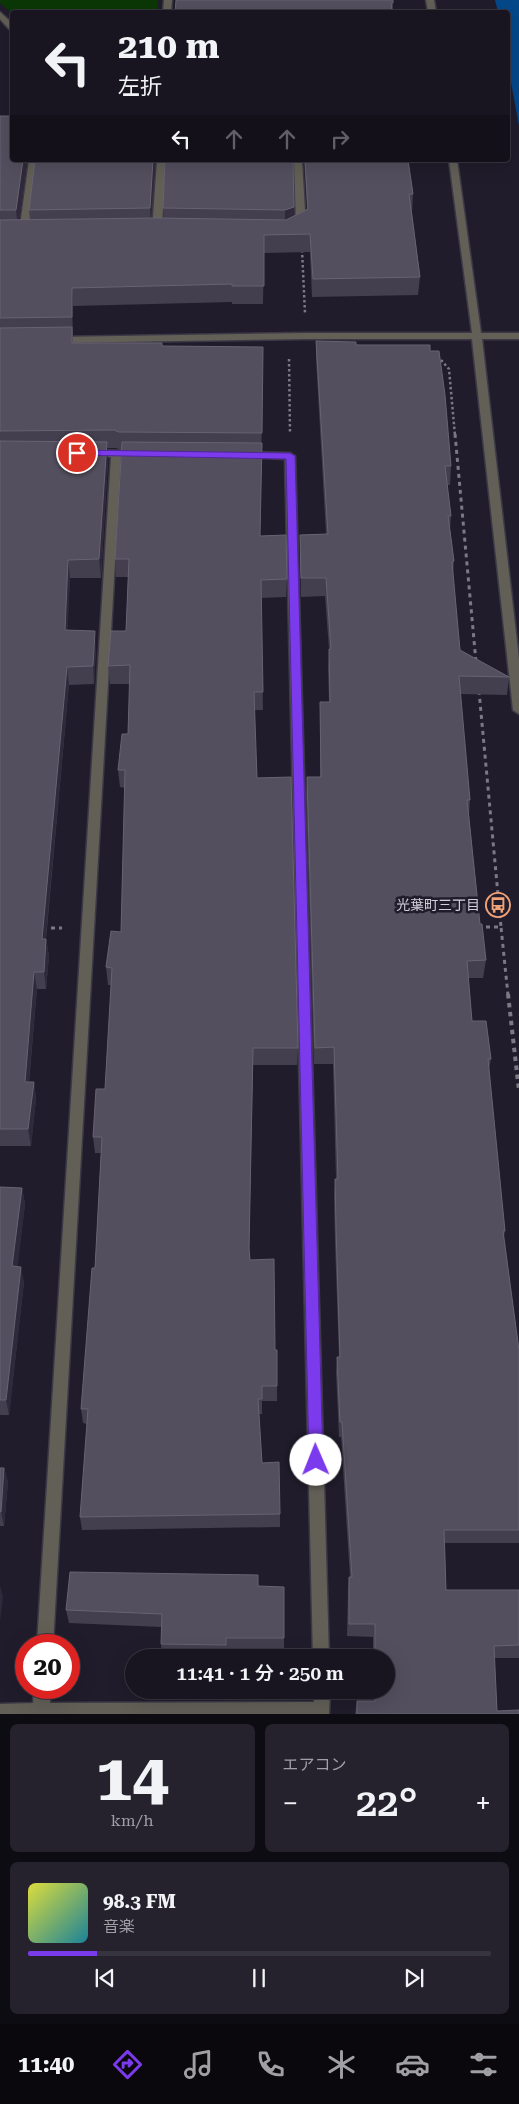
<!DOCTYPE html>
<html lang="ja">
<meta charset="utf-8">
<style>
:root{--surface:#181520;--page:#25222d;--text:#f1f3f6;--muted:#9f9fa5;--line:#36343e;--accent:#7c3aed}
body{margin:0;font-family:"Roboto Serif","Noto Sans JP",serif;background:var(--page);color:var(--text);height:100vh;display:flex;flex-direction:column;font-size:19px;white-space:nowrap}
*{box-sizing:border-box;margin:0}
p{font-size:16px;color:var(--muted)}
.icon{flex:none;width:28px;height:28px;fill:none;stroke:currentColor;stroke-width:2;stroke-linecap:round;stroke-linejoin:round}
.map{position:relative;height:1714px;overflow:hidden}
.drawer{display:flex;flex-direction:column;gap:10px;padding:10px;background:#0d0c12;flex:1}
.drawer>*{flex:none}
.banner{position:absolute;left:10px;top:10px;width:500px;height:152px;border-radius:5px;box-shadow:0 5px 20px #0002,0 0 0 1px var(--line);background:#181520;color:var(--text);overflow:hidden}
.speed{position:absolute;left:15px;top:1634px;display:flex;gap:10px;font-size:25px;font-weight:700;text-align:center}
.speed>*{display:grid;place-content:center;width:65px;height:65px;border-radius:50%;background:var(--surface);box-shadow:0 5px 20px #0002,0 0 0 1px var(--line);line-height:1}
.speed .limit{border:8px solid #d22;background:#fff;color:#111}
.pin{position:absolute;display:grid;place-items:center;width:42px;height:42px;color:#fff;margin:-21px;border:2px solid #fff;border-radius:50%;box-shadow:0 1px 5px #0007}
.me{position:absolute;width:55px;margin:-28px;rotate:359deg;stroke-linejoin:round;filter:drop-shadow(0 0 4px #0008)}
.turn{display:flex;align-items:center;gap:18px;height:105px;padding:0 25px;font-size:22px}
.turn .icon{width:65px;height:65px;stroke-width:2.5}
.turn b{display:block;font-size:35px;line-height:42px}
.lanes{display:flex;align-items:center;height:48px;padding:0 25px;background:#0003;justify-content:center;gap:25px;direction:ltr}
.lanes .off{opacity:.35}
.big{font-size:38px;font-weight:600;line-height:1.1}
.drawer .widget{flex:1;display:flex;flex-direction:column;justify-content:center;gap:8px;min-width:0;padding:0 18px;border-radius:8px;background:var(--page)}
.drawer .dial{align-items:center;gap:0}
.dial b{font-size:65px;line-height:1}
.song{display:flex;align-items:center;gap:15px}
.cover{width:60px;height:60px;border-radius:8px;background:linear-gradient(135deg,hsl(60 70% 55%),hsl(190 70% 35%))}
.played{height:5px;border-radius:2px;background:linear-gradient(90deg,var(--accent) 15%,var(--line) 15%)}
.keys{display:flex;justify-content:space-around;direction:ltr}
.heat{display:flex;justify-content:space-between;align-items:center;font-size:28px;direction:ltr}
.drawer .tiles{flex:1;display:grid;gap:10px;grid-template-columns:1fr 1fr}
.widget:last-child{grid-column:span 2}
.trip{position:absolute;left:125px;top:1649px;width:270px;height:50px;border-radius:25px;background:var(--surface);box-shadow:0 5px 20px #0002,0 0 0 1px var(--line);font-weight:600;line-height:50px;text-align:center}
.tabs{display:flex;height:80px;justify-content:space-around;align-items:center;background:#0a080d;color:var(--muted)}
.tabs .icon{width:35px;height:35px}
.tabs .active{color:var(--accent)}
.tabs b{font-size:22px;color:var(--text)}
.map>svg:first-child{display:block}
</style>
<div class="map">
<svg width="519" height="1714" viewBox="0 0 519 1714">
<rect width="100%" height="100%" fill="#201c2b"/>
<polygon fill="#0b3706" points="0,0 158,0 157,12 12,13 0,3"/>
<polygon fill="#044889" points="495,0 519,0 519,126 508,66 508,12 498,12"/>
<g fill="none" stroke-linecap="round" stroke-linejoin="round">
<defs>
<g id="minor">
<polygon points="164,0 172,0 171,12 163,12"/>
<polygon points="426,0 434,0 436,12 428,12"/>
<polygon points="0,12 12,23 12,29 9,29 0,19"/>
<polygon points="29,160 37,160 29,233 24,236 19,233"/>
<polygon points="157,160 165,160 162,231 157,234 152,231"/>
<polygon points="294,160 302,160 306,227 299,231 294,228 296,226"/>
<polygon points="449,160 457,160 481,333 519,333 519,339 482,339 519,659 519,714 513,710 472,339 305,339 57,343 52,340 57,337 305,333 472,333"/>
<polygon points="92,450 137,451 142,454 137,457 121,457 53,1645 37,1645 111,457 88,455 87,453"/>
<polygon points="245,452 290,453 295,456 329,1658 313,1658 285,459 241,457 240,455"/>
<polygon points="34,1688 50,1688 50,1703 314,1702 314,1690 330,1690 329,1714 0,1714 0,1704 33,1703"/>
</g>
</defs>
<use href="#minor" stroke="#3c3947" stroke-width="3"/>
<g stroke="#7c7985" stroke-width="2.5" stroke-dasharray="2.5 2.5" stroke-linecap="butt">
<polyline points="302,250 305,313"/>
<polyline points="289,359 290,433"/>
<polyline points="441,360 449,369 455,436"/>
</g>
<g stroke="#7c7985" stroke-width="3" stroke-dasharray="4 4" stroke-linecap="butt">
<polyline points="455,434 476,662"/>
<polyline points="479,691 501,927"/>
<polyline points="478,927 501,927 508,995"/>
<polyline points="43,928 62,928"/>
</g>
<polyline stroke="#7c7985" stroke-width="4" stroke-dasharray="4.5 4.5" stroke-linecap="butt" points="508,994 519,1091"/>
<use href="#minor" fill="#625f57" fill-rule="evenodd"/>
</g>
<g fill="#443f4f">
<polygon points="393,3 393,12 175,12"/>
<polygon points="0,116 12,160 27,160 19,220 30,220 29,210 155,160 152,218 164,218 163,208 293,160 294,216 307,210 304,160 408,160 413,194 412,212 420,277 418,295 312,297 310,252 264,253 263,304 232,304 232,302 73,306 73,343 162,346 263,347 260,536 287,579 286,597 261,598 263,710 254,710 257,778 298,1048 297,1065 253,1065 249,1251 250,1260 275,1350 277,1350 277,1401 262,1401 262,1414 259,1414 262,1463 280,1514 280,1527 82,1530 80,1517 87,1424 83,1423 81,1409 95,1268 101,1153 95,1153 93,1137 105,1089 111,985 108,985 106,967 121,932 125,788 120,787 118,770 128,734 130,684 110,684 108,666 126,631 128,577 116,577 115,559 121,450 116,448 107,448 108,460 101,578 70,578 67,630 96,649 94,684 69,685 46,939 49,956 46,989 37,989 29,1082 34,1082 36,1099 31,1146 0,1146"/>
<polygon points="316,341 430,351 451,466 450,485 447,485 451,516 450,529 454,561 453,574 460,650 509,677 507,695 460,694 470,800 469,815 480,924 486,960 483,978 468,978 472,1021 491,1059 489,1069 505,1231 504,1237 519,1350 519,1543 445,1543 446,1590 519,1590 519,1658 494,1658 497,1711 519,1714 355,1714 357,1701 374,1701 374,1690 386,1690 386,1658 373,1658 373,1637 347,1636 348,1590 349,1577 350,1577 341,1437 339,1437 336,1372 337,1357 339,1357 335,1243 334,1195 335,1179 336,1179 333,1064 314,1064 306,795 307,777 320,777 320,702 329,702 328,667 329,649 325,596 301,597 300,553 300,535 326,534 316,359"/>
<polygon points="0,1187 22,1188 25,1204 17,1267 24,1282 9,1415 0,1415"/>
<polygon points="0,1468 4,1468 8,1482 4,1526 0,1526"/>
<polygon points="258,1586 284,1638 284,1651 227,1650 226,1657 162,1656 161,1644 161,1627 69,1623 66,1610"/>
</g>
<g fill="#2f2a3b">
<polygon points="23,160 27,160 18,228 16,210"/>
<polygon points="153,160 155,160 151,226 150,208"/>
<polygon points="294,207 294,225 285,228 285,210"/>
<polygon points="72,288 73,306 73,335 72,317"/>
<polygon points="107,442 108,460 101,578 99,559"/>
<polygon points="68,560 70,578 67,649 65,630"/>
<polygon points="95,631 96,649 94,684 93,666"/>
<polygon points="67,667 69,685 44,956 42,939"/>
<polygon points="46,939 49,956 46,989 44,972"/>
<polygon points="34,972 37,989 27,1099 25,1082"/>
<polygon points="253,1048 253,1065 249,1263 249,1248"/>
<polygon points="34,1082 36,1099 31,1146 28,1129"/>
<polygon points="22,1188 25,1204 16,1282 12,1266"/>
<polygon points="21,1267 24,1282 9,1415 6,1400"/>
<polygon points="4,1468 8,1482 4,1526 1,1512"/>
<polygon points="0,1585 3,1597 0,1622"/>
</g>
<g fill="#534f5e" stroke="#676372">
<polygon points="176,0 393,0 393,3 391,3 392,12 175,12"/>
<polygon points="0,116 12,116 12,160 23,160 16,210 0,210"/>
<polygon points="35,160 153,160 150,208 29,210"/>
<polygon points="165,160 293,160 294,207 285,210 163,208"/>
<polygon points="305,160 408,160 413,194 409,194 420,277 313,279 310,234 264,235 264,286 232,286 232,284 72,288 72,317 0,318 0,220 156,218 286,220 308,209"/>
<polygon points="72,327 72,343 162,343 162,346 263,347 262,433 119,432 114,430 0,431 0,328"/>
<polygon points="316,341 356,342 356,345 430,345 430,351 439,351 445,395 451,466 445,466 451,516 448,516 454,561 452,562 460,650 509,677 459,676 470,800 467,800 480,924 482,924 486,960 467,961 472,1021 486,1021 491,1059 488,1059 505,1231 503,1231 519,1350 519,1530 444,1530 446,1590 519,1590 519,1645 494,1646 497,1711 519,1710 519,1714 357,1714 357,1701 375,1701 375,1690 386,1690 386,1658 375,1658 375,1624 349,1624 349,1577 352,1577 342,1422 340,1422 337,1357 340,1357 336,1227 335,1179 338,1179 334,1047 315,1048 307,777 321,777 320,702 330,702 329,649 331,649 326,578 301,578 300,535 328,534"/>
<polygon points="0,441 107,442 99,559 68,560 65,630 95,631 93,666 67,667 42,939 46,939 44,972 34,972 25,1082 34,1082 28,1129 0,1129"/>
<polygon points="122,442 262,443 260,536 286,535 287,579 261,580 263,692 254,692 257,778 291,777 298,1048 253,1048 249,1248 250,1260 274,1259 275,1350 277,1350 277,1386 262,1386 262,1399 258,1399 262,1463 279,1462 280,1514 80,1517 88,1409 81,1409 92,1268 95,1268 102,1137 93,1137 96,1089 105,1089 112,968 106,967 111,931 121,932 125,770 118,770 122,734 128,734 130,665 108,666 111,631 126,631 129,559 115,559"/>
<polygon points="0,1187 22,1188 12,1266 21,1267 6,1400 0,1400"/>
<polygon points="0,1468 4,1468 1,1512 0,1512"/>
<polygon points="70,1572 258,1575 258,1586 284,1587 284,1638 226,1638 226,1645 161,1644 162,1614 66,1610"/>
</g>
<polygon fill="#7c3aed" stroke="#51269a" points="77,450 290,453 295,456 323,1460 321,1465 316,1467 311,1465 309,1460 286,459 74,455 72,453"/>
<defs>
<symbol id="bus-ring" viewBox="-11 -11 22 22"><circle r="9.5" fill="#201c2b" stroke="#f0a279" stroke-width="1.5"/><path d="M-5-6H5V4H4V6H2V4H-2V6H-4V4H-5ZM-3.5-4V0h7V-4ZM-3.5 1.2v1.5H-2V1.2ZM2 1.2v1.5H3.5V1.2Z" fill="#f0a279"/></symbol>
</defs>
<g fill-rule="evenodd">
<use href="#bus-ring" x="484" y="891" width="28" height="28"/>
</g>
<g text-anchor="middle" stroke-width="5" stroke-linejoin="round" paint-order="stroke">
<g font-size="14" fill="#d2d0da" stroke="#201c2b" text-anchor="end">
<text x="480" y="910">光葉町三丁目</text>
</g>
</g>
</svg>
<div class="speed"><div class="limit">20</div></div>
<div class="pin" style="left:77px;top:453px;background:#d93025"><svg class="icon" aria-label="arrive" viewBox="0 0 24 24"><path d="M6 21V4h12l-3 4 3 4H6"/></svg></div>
<svg class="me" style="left:316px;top:1460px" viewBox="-20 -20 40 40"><circle r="19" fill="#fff"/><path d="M0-13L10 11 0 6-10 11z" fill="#7c3aed"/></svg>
<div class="trip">11:41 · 1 分 · 250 m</div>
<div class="banner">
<div class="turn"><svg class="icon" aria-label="left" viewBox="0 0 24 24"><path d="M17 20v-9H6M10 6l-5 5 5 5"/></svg><div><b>210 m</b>左折</div></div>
<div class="lanes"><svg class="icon" aria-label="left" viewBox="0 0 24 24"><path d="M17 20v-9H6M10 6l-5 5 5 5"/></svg><svg class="icon off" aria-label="ahead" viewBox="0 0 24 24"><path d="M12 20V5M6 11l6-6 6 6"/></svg><svg class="icon off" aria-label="ahead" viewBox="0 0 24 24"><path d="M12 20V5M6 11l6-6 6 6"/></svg><svg class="icon off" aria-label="right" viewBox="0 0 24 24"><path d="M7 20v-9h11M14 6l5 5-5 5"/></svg></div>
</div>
</div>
<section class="drawer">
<div class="tiles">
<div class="widget dial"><b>14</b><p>km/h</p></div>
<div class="widget"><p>エアコン</p>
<div class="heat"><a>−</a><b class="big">22°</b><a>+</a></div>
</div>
<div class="widget">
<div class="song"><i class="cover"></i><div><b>98.3 FM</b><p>音楽</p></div></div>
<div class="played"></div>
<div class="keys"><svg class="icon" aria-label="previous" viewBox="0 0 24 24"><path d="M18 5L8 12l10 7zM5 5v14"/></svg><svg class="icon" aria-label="pause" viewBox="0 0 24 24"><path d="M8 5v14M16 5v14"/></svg><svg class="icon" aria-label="next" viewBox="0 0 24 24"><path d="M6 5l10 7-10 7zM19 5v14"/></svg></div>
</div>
</div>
</section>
<nav class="tabs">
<b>11:40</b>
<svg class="icon active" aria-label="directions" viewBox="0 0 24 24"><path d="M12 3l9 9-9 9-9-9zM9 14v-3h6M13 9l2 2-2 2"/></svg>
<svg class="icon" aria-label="music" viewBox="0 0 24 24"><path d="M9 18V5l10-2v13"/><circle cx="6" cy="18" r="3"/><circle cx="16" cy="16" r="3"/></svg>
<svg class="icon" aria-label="phone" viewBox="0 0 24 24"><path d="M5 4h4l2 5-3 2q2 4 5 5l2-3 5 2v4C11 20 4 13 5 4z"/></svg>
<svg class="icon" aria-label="climate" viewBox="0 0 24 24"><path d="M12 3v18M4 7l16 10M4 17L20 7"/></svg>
<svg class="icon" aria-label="car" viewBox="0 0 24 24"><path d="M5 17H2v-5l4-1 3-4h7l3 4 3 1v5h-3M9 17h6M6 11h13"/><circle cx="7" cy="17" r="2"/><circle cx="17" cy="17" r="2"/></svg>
<svg class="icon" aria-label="filters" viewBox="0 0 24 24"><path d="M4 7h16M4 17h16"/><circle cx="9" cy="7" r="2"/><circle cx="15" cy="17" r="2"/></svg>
</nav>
